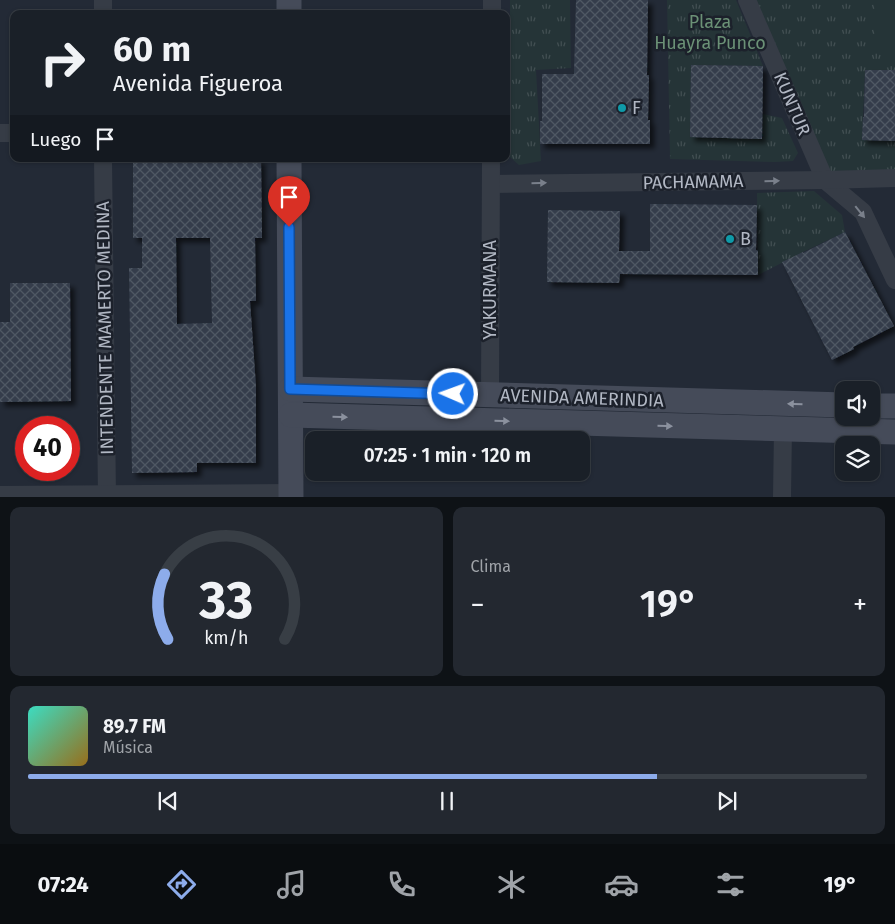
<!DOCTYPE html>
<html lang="es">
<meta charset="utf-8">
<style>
:root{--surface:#1a2028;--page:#232830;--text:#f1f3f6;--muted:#9fa3a8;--line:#383e45;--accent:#8daceb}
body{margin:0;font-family:"Fira Sans",sans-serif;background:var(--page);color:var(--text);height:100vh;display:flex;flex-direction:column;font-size:19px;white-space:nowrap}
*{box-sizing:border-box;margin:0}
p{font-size:16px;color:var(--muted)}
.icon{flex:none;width:28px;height:28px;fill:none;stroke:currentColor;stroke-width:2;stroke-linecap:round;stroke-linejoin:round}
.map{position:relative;height:497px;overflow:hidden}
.side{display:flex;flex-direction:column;gap:10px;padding:10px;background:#0e1216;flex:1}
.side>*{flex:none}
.guide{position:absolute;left:10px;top:10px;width:500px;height:152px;border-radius:10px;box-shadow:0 1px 4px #0004,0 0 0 1px var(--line);background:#1a2028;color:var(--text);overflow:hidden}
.buttons{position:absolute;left:835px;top:381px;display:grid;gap:10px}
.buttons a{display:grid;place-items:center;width:45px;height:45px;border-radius:10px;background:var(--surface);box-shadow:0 1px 4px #0004,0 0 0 1px var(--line);font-size:25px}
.speed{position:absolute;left:15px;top:416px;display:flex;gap:10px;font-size:25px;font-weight:700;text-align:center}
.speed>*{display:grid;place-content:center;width:65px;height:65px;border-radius:50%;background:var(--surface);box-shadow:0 1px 4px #0004,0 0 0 1px var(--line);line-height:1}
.speed .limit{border:8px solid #d22;background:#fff;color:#111}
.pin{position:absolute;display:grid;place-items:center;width:42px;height:42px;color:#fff;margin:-51px -21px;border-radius:50% 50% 50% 0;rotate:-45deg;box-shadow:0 0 5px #0007}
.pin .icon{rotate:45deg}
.me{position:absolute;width:55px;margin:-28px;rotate:272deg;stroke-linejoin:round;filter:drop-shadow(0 0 4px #0008)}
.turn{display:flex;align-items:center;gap:18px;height:105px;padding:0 20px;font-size:22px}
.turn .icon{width:65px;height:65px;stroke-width:2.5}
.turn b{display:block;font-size:35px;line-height:42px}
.then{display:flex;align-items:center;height:48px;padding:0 20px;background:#0003;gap:10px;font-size:19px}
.big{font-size:38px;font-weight:600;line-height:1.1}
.side .widget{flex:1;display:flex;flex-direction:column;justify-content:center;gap:8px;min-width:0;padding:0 18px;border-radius:10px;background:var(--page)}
.side .dial{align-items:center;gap:0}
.dial svg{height:130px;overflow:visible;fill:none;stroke:var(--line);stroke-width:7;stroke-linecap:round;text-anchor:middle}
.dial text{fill:var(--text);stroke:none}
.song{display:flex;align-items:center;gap:15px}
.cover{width:60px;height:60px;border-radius:8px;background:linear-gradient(135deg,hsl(170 70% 55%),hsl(40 70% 35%))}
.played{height:5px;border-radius:2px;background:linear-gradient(90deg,var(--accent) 75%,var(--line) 75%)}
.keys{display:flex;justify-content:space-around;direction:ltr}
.heat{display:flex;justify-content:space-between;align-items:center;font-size:28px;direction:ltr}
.side .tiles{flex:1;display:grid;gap:10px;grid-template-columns:1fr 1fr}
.widget:last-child{grid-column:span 2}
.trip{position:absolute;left:305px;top:431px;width:285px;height:50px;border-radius:10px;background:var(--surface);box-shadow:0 1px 4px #0004,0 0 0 1px var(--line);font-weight:600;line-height:50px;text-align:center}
.tabs{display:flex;height:80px;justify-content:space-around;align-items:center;background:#0a0d10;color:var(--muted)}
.tabs .icon{width:35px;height:35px}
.tabs .on{color:var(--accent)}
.tabs b{font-size:22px;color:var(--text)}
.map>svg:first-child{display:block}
</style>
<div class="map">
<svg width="895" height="497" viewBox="0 0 895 497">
<defs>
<pattern id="park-tufts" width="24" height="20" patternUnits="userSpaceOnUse" patternTransform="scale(1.25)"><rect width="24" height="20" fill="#253437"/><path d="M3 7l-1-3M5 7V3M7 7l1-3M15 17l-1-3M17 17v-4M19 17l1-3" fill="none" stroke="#424f52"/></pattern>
<pattern id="building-cross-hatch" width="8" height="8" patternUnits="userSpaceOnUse" patternTransform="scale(1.25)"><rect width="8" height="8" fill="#353e4c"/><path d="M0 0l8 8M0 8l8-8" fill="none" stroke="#505864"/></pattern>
<filter id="shadow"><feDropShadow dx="4.5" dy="4.5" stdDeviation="2.5" flood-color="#0009"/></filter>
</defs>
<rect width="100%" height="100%" fill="#232a36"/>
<g fill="url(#park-tufts)">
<polygon points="510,0 570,0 571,68 536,70 541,161 519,165 510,157"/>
<polygon points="667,0 736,0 763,66 691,65 690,137 762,139 763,114 782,118 798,153 793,161 775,162 670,159"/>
<polygon points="747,0 895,0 895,70 865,70 862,140 895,141 895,178 825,180"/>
<polygon points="814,191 842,215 845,232 803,252 758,275 757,193"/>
</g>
<rect fill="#253437" x="875" y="1" width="20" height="47"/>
<g fill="url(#building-cross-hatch)" fill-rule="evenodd" filter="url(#shadow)">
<polygon points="576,0 648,0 647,75 649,75 648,120 650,120 650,144 540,144 540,121 542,121 542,74 574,74"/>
<polygon points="691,65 763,66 762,139 690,137"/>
<polygon points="865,70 895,70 895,141 862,140 863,117 864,117"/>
<path d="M133,159H261L262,238H255L256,301H250L256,387V463H197V472L132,473L129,268H142V238H133ZM176,238H210L212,323L177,324Z"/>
<polygon points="650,204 757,205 756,250 758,251 758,275 620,274 619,283 547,282 548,210 620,211 619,251 650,251"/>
<polygon points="845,232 894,326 853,347 854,349 832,360 782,262 803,252 803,253"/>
<polygon points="10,283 70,283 71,401 0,402 0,322 10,322"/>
</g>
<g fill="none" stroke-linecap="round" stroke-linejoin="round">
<g stroke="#363c46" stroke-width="18">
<polyline points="747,0 825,180 863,212 895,280"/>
<polyline points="103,14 103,0"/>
<polyline points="492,14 492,0"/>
<polyline points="0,133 14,133"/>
<polyline points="103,159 107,497"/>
<polyline points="491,184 825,180 895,178"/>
<polyline points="490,395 491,159"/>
<polyline points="0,495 291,493"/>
<polyline points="782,497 783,429"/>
</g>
<g stroke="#454b59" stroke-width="25">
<polyline points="289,14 289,0"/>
<polyline points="289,159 291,497"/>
<polyline points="291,389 844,405"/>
<polyline points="871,406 895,406"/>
<polyline points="291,415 895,432"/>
</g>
</g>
<defs><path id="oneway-solid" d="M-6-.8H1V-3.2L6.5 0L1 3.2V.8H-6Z" transform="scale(1.25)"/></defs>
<g fill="#7a808b">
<use href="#oneway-solid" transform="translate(772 181) rotate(-1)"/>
<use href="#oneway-solid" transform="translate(539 183) rotate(-1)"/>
<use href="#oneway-solid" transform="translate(860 212) rotate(51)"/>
</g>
<g fill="#8b919e">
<use href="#oneway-solid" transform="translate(795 404) rotate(-178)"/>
<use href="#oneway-solid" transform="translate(340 417) rotate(2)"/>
<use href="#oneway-solid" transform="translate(502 421) rotate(2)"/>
<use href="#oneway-solid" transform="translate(665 426) rotate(2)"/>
</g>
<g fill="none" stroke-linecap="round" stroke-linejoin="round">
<defs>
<polyline id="route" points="289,227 290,389 453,394"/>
</defs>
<use href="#route" stroke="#114b97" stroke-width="12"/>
<use href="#route" stroke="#1a73e8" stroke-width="9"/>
</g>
<g fill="#0f9aa8" stroke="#1c212b" stroke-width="2">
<circle cx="622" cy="108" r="5"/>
<circle cx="730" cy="239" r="5"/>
</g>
<g text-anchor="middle" stroke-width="5" stroke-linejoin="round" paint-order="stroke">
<g font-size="18" fill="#6b9176" stroke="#1c212b">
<text x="710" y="28">Plaza<tspan x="710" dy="21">Huayra Punco</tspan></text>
</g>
<g font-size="18" fill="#b1b7c3" stroke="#1c212b">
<text transform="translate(792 104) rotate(67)" y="6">KUNTUR</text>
<text transform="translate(693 182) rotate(-1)" y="6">PACHAMAMA</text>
<text transform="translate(490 290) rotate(-90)" y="6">YAKURMANA</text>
<text transform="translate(105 328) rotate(-91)" y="6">INTENDENTE MAMERTO MEDINA</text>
<text transform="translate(582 398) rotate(2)" y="6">AVENIDA AMERINDIA</text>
</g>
<g font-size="18" fill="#b1b7c3" stroke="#1c212b" text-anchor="start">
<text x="632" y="114">F</text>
<text x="740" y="245">B</text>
</g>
</g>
</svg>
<div class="buttons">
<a><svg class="icon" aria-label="sound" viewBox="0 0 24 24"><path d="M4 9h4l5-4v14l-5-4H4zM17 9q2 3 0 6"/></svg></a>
<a><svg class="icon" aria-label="layers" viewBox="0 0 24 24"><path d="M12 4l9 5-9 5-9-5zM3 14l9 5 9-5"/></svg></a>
</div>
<div class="speed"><div class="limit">40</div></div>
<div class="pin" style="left:289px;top:227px;background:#d93025"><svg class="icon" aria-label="arrive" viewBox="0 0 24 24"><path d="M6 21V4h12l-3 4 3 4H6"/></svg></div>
<svg class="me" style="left:453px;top:394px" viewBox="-20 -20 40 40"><circle r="17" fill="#1a73e8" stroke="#fff" stroke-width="3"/><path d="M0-11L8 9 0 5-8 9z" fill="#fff"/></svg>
<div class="trip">07:25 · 1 min · 120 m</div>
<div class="guide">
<div class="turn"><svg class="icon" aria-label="right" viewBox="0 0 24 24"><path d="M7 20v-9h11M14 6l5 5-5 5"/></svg><div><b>60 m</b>Avenida Figueroa</div></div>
<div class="then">Luego<svg class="icon" aria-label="arrive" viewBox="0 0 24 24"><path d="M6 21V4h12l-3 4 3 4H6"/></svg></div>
</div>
</div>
<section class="side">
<div class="tiles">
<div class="widget dial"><svg viewBox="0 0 100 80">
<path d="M14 69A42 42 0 1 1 86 69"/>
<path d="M14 69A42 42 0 0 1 12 29" stroke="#8daceb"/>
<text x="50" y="56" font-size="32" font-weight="700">33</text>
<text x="50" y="72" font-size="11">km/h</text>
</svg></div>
<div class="widget"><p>Clima</p>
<div class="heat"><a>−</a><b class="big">19°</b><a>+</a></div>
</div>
<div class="widget">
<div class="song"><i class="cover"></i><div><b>89.7 FM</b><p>Música</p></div></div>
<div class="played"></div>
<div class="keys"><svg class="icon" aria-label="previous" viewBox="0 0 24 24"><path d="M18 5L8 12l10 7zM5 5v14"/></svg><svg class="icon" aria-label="pause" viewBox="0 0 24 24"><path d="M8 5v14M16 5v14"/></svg><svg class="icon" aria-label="next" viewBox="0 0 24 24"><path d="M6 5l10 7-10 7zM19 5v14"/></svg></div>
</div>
</div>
</section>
<nav class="tabs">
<b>07:24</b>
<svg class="icon on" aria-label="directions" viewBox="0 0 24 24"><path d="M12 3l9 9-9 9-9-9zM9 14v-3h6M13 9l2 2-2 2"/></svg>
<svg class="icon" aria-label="music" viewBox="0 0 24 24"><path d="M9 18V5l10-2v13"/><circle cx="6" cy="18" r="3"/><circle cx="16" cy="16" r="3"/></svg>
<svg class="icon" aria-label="phone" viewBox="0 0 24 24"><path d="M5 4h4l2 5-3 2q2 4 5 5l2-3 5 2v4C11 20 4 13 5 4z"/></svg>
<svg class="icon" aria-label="climate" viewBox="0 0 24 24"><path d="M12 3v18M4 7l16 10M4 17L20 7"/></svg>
<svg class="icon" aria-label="car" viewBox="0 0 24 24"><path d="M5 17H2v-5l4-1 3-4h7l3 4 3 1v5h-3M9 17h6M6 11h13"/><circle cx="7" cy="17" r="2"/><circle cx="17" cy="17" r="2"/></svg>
<svg class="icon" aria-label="filters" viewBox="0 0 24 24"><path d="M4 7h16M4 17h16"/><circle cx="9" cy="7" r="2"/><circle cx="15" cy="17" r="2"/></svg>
<b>19°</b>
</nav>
